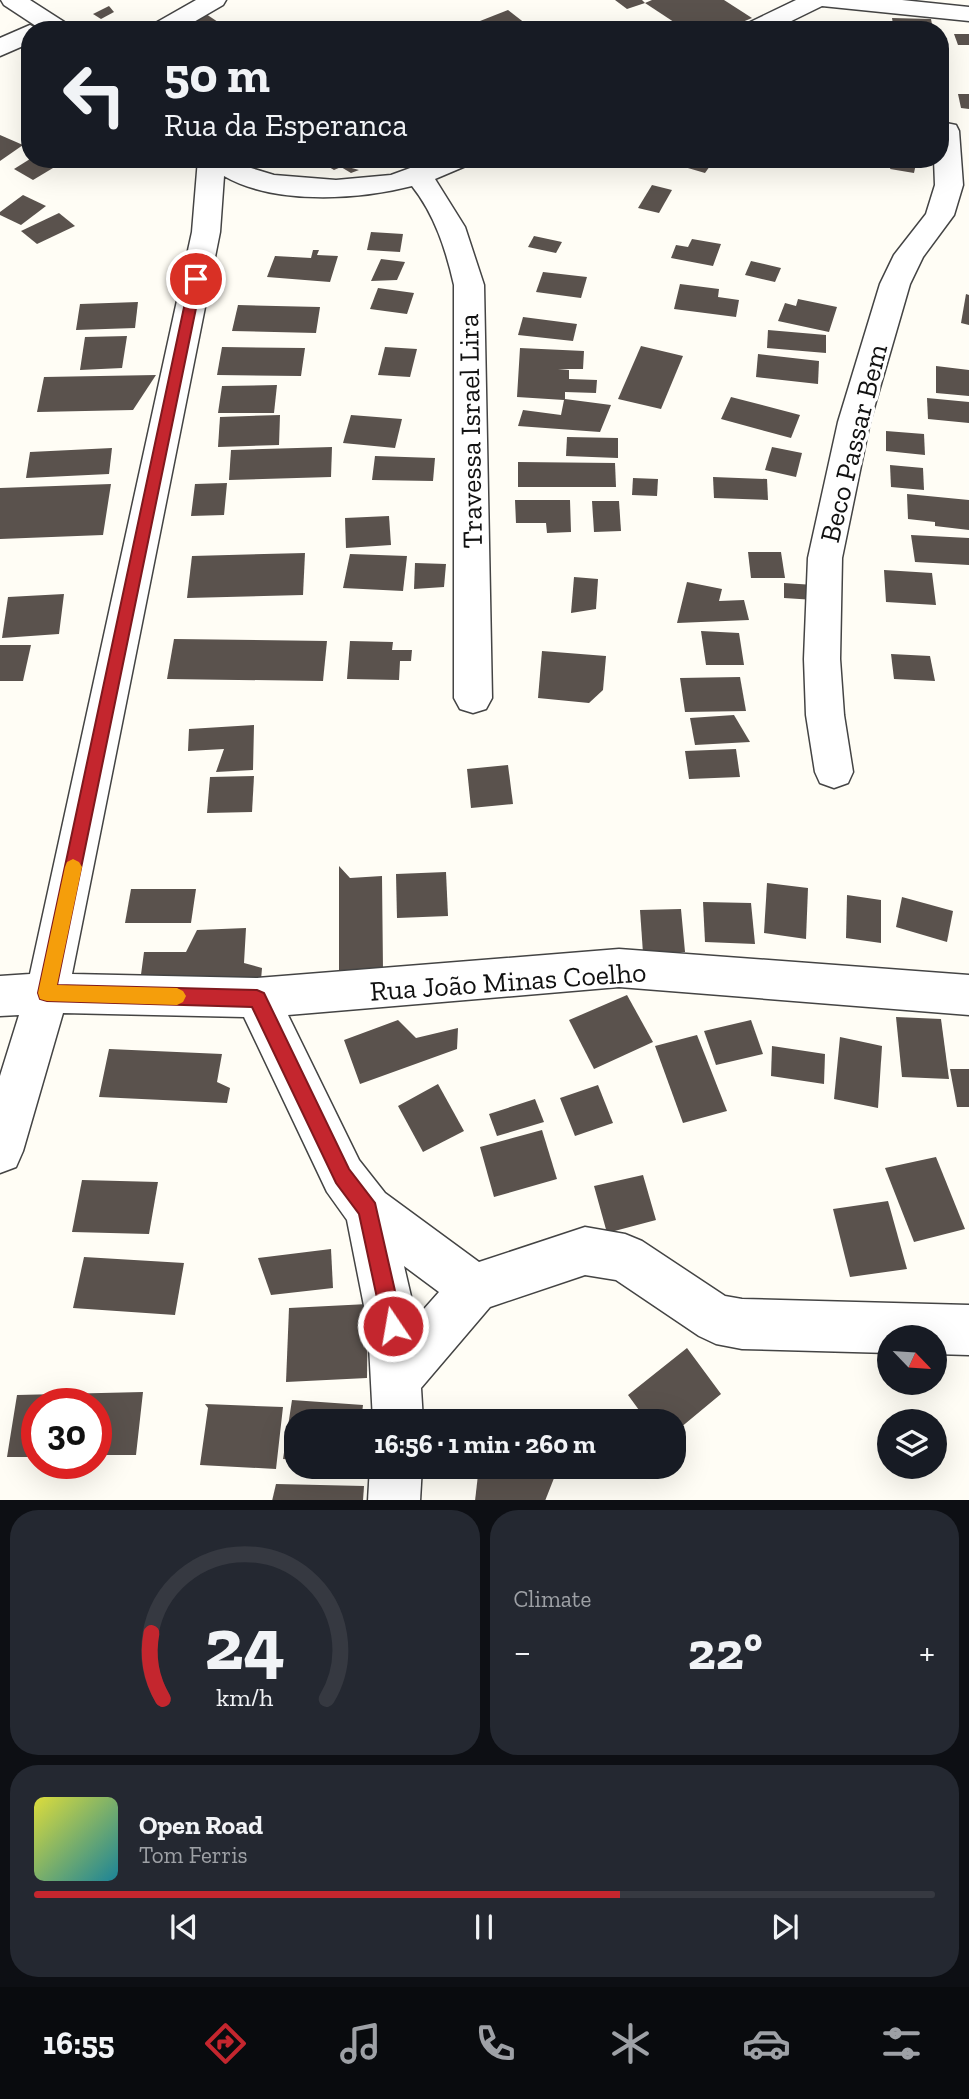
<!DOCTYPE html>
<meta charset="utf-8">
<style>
:root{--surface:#171b24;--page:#242831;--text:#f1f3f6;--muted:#9ea1a6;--line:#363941;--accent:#c4262e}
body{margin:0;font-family:"Zilla Slab",serif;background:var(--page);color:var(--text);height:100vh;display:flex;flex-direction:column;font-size:26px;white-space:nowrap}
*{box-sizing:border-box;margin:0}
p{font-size:23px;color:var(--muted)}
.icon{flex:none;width:38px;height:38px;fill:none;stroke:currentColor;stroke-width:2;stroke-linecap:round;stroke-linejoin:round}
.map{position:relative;height:1500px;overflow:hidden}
.details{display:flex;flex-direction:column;gap:10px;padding:10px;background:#0d0f14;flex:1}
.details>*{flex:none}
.banner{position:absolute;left:21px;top:21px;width:928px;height:147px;border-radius:28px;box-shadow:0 7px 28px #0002;background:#171b24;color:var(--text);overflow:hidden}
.needle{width:46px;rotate:115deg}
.fabs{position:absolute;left:877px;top:1325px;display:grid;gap:14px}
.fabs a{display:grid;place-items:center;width:70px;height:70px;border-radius:50%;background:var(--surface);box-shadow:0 7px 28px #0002;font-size:35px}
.speed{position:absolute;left:21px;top:1388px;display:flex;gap:14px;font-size:35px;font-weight:700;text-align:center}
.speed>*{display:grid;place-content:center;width:91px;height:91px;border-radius:50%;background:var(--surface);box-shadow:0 7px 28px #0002;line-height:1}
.speed .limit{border:10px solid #d22;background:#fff;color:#111}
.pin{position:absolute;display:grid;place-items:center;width:60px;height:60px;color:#fff;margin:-30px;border:4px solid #fff;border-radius:50%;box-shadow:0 2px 7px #0007}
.me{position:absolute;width:77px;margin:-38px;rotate:348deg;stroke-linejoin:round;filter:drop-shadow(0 0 5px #0008)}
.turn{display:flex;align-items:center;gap:24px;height:147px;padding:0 28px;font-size:32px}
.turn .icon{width:91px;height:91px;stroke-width:2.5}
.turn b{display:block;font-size:49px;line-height:60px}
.big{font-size:52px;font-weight:700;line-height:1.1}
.details .widget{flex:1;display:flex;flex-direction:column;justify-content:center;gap:10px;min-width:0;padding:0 24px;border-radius:28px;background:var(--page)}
.details .dial{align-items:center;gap:0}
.dial svg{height:182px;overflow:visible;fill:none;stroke:var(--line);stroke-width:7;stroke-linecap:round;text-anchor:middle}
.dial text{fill:var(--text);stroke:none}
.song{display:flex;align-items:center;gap:21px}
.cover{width:84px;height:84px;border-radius:10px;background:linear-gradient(135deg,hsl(60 70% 55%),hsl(190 70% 35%))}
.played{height:7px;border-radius:4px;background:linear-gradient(90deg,var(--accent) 65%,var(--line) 65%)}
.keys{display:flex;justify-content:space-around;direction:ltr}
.heat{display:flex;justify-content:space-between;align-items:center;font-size:38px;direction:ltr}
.details .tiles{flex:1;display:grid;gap:10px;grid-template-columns:1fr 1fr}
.widget:last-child{grid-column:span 2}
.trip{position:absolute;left:284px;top:1409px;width:402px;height:70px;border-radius:28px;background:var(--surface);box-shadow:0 7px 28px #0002;font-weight:700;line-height:70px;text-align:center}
.dock{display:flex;height:112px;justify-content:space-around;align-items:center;background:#090b0e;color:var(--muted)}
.dock .icon{width:49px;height:49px}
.dock .active{color:var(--accent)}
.dock b{font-size:32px;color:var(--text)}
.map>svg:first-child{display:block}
</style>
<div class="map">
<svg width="969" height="1501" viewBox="0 0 969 1501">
<rect width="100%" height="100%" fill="#fffdf5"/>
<g fill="#5a524d">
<polygon points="615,0 642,0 645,3 627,9"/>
<polygon points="652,0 724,0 752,18 723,30 686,30 645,3"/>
<polygon points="109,6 114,12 101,19 93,14"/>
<polygon points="508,10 526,24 510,30 492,30 480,21"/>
<polygon points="203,12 218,22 201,30 190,30 179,22"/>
<polygon points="892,18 931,19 933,30 894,30"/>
<polygon points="954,34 969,34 969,45 958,45"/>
<polygon points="958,94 969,94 969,109 961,108"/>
<polygon points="0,135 23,145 0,161"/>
<polygon points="30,159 68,159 33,180 14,169"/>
<polygon points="687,159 715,159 705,173 681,166"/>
<polygon points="842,159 865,159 862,166 841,162"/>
<polygon points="893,159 917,159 914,173 890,169"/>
<polygon points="341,161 348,167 359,170 351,173 341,167 334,170 329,167"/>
<polygon points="652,185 672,190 659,213 638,208"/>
<polygon points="23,195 46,206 21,225 0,215 0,212"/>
<polygon points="59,213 75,226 37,244 21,231"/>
<polygon points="371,232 403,234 400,252 367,250"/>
<polygon points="534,236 562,242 556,253 528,247"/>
<polygon points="692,239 721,244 713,266 671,258 676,245 688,247"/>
<polygon points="313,250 319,250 317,255 338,256 330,282 267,277 275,256 311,258"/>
<polygon points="381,259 405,262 397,280 371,281"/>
<polygon points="751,261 781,268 775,282 745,275"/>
<polygon points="543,272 587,277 581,298 536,292"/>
<polygon points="680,284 719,289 718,297 739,300 736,317 674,309"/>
<polygon points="378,288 414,293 407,314 370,309"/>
<polygon points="966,294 969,295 969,325 961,323"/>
<polygon points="798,299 837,307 829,332 778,321 785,303 796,306"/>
<polygon points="138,302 135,328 76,330 80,304"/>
<polygon points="238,305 320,307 316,333 232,331"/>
<polygon points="523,317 577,324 573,341 518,335"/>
<polygon points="768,330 826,335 826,353 767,348"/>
<polygon points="127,336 122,368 80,370 85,337"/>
<polygon points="641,346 683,356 661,409 618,399"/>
<polygon points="222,347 305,348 301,376 217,375"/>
<polygon points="385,347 417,349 410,377 378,375"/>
<polygon points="520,348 584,351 583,369 558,369 569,370 569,379 597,380 596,393 565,392 565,399 611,405 600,432 518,426 523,410 561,415 564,400 517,397"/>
<polygon points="758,354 819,361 818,384 756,377"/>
<polygon points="936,366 969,370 969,396 936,393"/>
<polygon points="156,375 133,410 37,412 44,377"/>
<polygon points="277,385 274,413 218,413 222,386"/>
<polygon points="731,397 800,415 791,438 721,419"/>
<polygon points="927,398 969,402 969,423 928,419"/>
<polygon points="280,415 279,445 218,447 220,417"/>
<polygon points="351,415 402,419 395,448 343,443"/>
<polygon points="886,431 924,434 925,455 886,451"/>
<polygon points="567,437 618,438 618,458 566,456"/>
<polygon points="332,447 331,477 229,480 231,450"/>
<polygon points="772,447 802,453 796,477 765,470"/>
<polygon points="112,448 109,474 26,478 30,452"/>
<polygon points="375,456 435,458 433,481 372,480"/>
<polygon points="518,462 615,463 616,487 518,487"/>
<polygon points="890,465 923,468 924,490 891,487"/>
<polygon points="713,477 767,479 768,500 714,498"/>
<polygon points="633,478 658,479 657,496 632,495"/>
<polygon points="227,483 224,515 191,516 195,484"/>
<polygon points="111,484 103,535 0,539 0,488"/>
<polygon points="907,494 969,500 969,530 935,526 935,522 908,519"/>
<polygon points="515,500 570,500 571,532 547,533 546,523 516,523"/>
<polygon points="592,501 619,501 621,531 594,532"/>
<polygon points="389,516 391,545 346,548 345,518"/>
<polygon points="911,535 969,538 969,565 915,562"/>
<polygon points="748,552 781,552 785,578 751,578"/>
<polygon points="305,553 303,595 187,598 192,556"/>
<polygon points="350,554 407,556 403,591 343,588"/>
<polygon points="415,563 446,564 444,587 414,589"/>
<polygon points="884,570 932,573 936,605 886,602"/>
<polygon points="574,577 598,579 596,609 571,613"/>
<polygon points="687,582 722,589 719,601 744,600 749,620 677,623"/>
<polygon points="784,583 814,585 815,600 784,598"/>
<polygon points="64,594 59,634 2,638 8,597"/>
<polygon points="701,631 739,633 744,665 706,665"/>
<polygon points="174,639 327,641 323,681 167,679"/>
<polygon points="350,641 393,642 392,650 412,650 411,661 400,661 399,680 347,679"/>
<polygon points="0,645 31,645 23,681 0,681"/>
<polygon points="542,651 606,656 603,690 589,703 538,698"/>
<polygon points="891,654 930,656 935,681 894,679"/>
<polygon points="740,677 746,711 685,712 680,678"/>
<polygon points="734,715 750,742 695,745 690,718"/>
<polygon points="254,725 253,770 216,772 224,749 188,751 189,729"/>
<polygon points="736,749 740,777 689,779 685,751"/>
<polygon points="508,765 513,804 471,808 467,769"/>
<polygon points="254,776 252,812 207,813 210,777"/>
<polygon points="339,866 350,878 382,876 383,971 339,973"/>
<polygon points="446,872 448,916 397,918 396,874"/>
<polygon points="767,883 808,888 806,939 764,933"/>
<polygon points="131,889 196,889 191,923 125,923"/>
<polygon points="847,895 881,900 881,943 846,938"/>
<polygon points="902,897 953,911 947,942 896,927"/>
<polygon points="703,902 751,903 755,944 705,942"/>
<polygon points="681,909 685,952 643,953 640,910"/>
<polygon points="246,928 244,963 262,968 261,980 140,982 144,952 186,952 197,930"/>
<polygon points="627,995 653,1042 594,1069 569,1020"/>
<polygon points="896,1017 941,1019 949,1079 902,1077"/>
<polygon points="398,1020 416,1038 458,1028 457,1049 360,1084 344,1040"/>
<polygon points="751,1020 763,1054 716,1065 704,1031"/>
<polygon points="697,1035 727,1111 683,1123 655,1046"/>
<polygon points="840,1037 882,1046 878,1108 834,1099"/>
<polygon points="772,1046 825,1054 824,1084 771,1076"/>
<polygon points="109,1049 222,1054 217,1082 230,1088 227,1103 99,1097"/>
<polygon points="950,1069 969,1069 969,1107 957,1107"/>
<polygon points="438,1084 464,1131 423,1152 398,1106"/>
<polygon points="598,1085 613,1123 575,1136 560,1098"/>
<polygon points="535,1099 544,1122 497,1136 489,1114"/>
<polygon points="542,1130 557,1179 494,1197 480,1147"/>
<polygon points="936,1157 965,1229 914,1242 885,1168"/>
<polygon points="643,1175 656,1220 607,1233 594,1186"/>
<polygon points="82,1180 158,1182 149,1234 72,1232"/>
<polygon points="888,1201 907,1269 850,1277 833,1209"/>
<polygon points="331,1249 333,1288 271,1295 258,1258"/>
<polygon points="84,1257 184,1263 175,1315 73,1308"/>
<polygon points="368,1304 367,1378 286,1382 289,1308"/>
<polygon points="687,1348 721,1394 674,1433 674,1421 647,1421 628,1395"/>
<polygon points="143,1392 136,1455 96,1455 96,1404 37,1404 37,1457 7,1457 17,1395"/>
<polygon points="292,1400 363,1405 361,1421 296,1421 296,1460 283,1459"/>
<polygon points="205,1404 283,1407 276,1469 200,1465 208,1408"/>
<polygon points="479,1466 555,1466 558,1468 545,1501 475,1501"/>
<polygon points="276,1484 364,1486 363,1501 272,1501"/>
</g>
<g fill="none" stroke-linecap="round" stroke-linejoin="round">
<defs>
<g id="minor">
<polygon points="1,0 30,0 69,25 72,30 42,30 4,5"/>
<polygon points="196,0 226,0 223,5 180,30 149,30 152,25"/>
<polygon points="796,0 902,0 969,7 969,21 822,6 773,30 741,30 744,25"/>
<polygon points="30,25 40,30 30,30 30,43 0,56 0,38"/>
<polygon points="946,123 956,125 959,131 963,185 954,215 923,257 910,284 870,422 842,558 840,659 844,715 853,772 848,783 834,788 820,783 815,772 806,715 804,659 808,558 838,422 880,284 894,255 926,214 935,185 934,159 940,159 940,124"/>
<path d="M198,159H236L251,168L274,175L336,180L391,175L435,159H472L468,165L435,179L465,227L484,285L492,698L486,709L473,713L460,709L454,698V285C446,250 435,215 412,186C358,200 274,205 224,176L220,232L72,974L257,978L619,949L969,975V1015L619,987L288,1015L359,1160L385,1193L479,1262L585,1227L625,1234L642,1241L725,1296L742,1299L969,1305V1355L934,1354V1337H889V1353L742,1349L716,1344L699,1336L616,1280L585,1275L490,1307L421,1388L423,1421H373L368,1326L347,1220L327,1192L244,1017L63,1013L23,1151L16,1167L0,1173V1076L19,1015L0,1016V976L30,974L192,232ZM404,1266L439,1292L416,1318Z"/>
<polygon points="370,1466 422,1466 420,1501 368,1501"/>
</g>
</defs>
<use href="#minor" stroke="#444" stroke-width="3"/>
<use href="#minor" fill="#fff" fill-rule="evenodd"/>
</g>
<polygon fill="#c4262e" stroke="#7f191e" stroke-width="2" points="196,275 202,279 57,985 257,990 264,993 349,1169 375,1203 403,1326 400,1333 393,1336 386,1333 383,1326 359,1214 336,1183 252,1007 47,1001 40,999 38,993 190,279"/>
<polygon fill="#f59e0b" points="73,859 79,862 82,867 57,985 177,988 183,991 186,996 183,1002 177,1005 47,1001 40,999 38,993 65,867 67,862"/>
<g text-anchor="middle" stroke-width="7" stroke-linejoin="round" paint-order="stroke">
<g font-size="28" fill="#111" stroke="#fff">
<text transform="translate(470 431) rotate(-91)" y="10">Travessa Israel Lira</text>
<text transform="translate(853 443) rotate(-76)" y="10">Beco Passar Bem</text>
<text transform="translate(508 981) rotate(-4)" y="10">Rua João Minas Coelho</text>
</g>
</g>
</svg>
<div class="fabs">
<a><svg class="needle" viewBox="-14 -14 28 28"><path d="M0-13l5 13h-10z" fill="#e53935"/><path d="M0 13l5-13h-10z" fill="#9ea1a6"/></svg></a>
<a><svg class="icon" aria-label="layers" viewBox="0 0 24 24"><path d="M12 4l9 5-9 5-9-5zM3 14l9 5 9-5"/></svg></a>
</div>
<div class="speed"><div class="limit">30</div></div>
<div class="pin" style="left:196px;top:279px;background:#d93025"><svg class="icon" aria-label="arrive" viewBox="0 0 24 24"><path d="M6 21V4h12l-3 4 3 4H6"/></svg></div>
<svg class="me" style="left:393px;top:1326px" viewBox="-20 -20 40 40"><circle r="17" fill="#c4262e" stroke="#fff" stroke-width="3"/><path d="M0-11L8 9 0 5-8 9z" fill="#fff"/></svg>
<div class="trip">16:56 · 1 min · 260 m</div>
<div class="banner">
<div class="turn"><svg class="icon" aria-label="left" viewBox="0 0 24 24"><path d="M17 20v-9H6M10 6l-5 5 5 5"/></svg><div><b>50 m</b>Rua da Esperanca</div></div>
</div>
</div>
<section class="details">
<div class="tiles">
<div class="widget dial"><svg viewBox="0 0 100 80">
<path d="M14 69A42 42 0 1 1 86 69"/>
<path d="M14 69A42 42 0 0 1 9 40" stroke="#c4262e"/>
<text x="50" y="56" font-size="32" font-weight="700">24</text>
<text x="50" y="72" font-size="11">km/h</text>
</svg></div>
<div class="widget"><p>Climate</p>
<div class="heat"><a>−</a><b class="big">22°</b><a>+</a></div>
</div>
<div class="widget">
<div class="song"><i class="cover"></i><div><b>Open Road</b><p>Tom Ferris</p></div></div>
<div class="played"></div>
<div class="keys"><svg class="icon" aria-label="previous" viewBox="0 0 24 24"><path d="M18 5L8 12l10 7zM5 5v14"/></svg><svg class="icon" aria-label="pause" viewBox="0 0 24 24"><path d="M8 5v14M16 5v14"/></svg><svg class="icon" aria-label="next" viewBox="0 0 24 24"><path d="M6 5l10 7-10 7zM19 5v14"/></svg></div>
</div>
</div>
</section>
<nav class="dock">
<b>16:55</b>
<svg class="icon active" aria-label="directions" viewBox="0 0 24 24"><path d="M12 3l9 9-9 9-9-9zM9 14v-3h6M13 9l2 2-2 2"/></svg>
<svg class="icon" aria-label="music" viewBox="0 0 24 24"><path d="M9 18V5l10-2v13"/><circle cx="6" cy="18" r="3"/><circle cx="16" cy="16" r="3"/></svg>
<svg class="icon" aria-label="phone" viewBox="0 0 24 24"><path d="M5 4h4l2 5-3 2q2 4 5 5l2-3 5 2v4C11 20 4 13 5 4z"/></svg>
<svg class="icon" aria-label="climate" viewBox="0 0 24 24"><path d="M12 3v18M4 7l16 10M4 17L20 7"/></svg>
<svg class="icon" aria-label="car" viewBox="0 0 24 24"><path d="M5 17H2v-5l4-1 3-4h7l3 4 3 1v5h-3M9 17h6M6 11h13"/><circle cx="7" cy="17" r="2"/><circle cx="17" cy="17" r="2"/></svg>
<svg class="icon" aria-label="filters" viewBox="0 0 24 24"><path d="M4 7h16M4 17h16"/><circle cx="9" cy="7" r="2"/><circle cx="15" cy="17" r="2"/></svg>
</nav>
